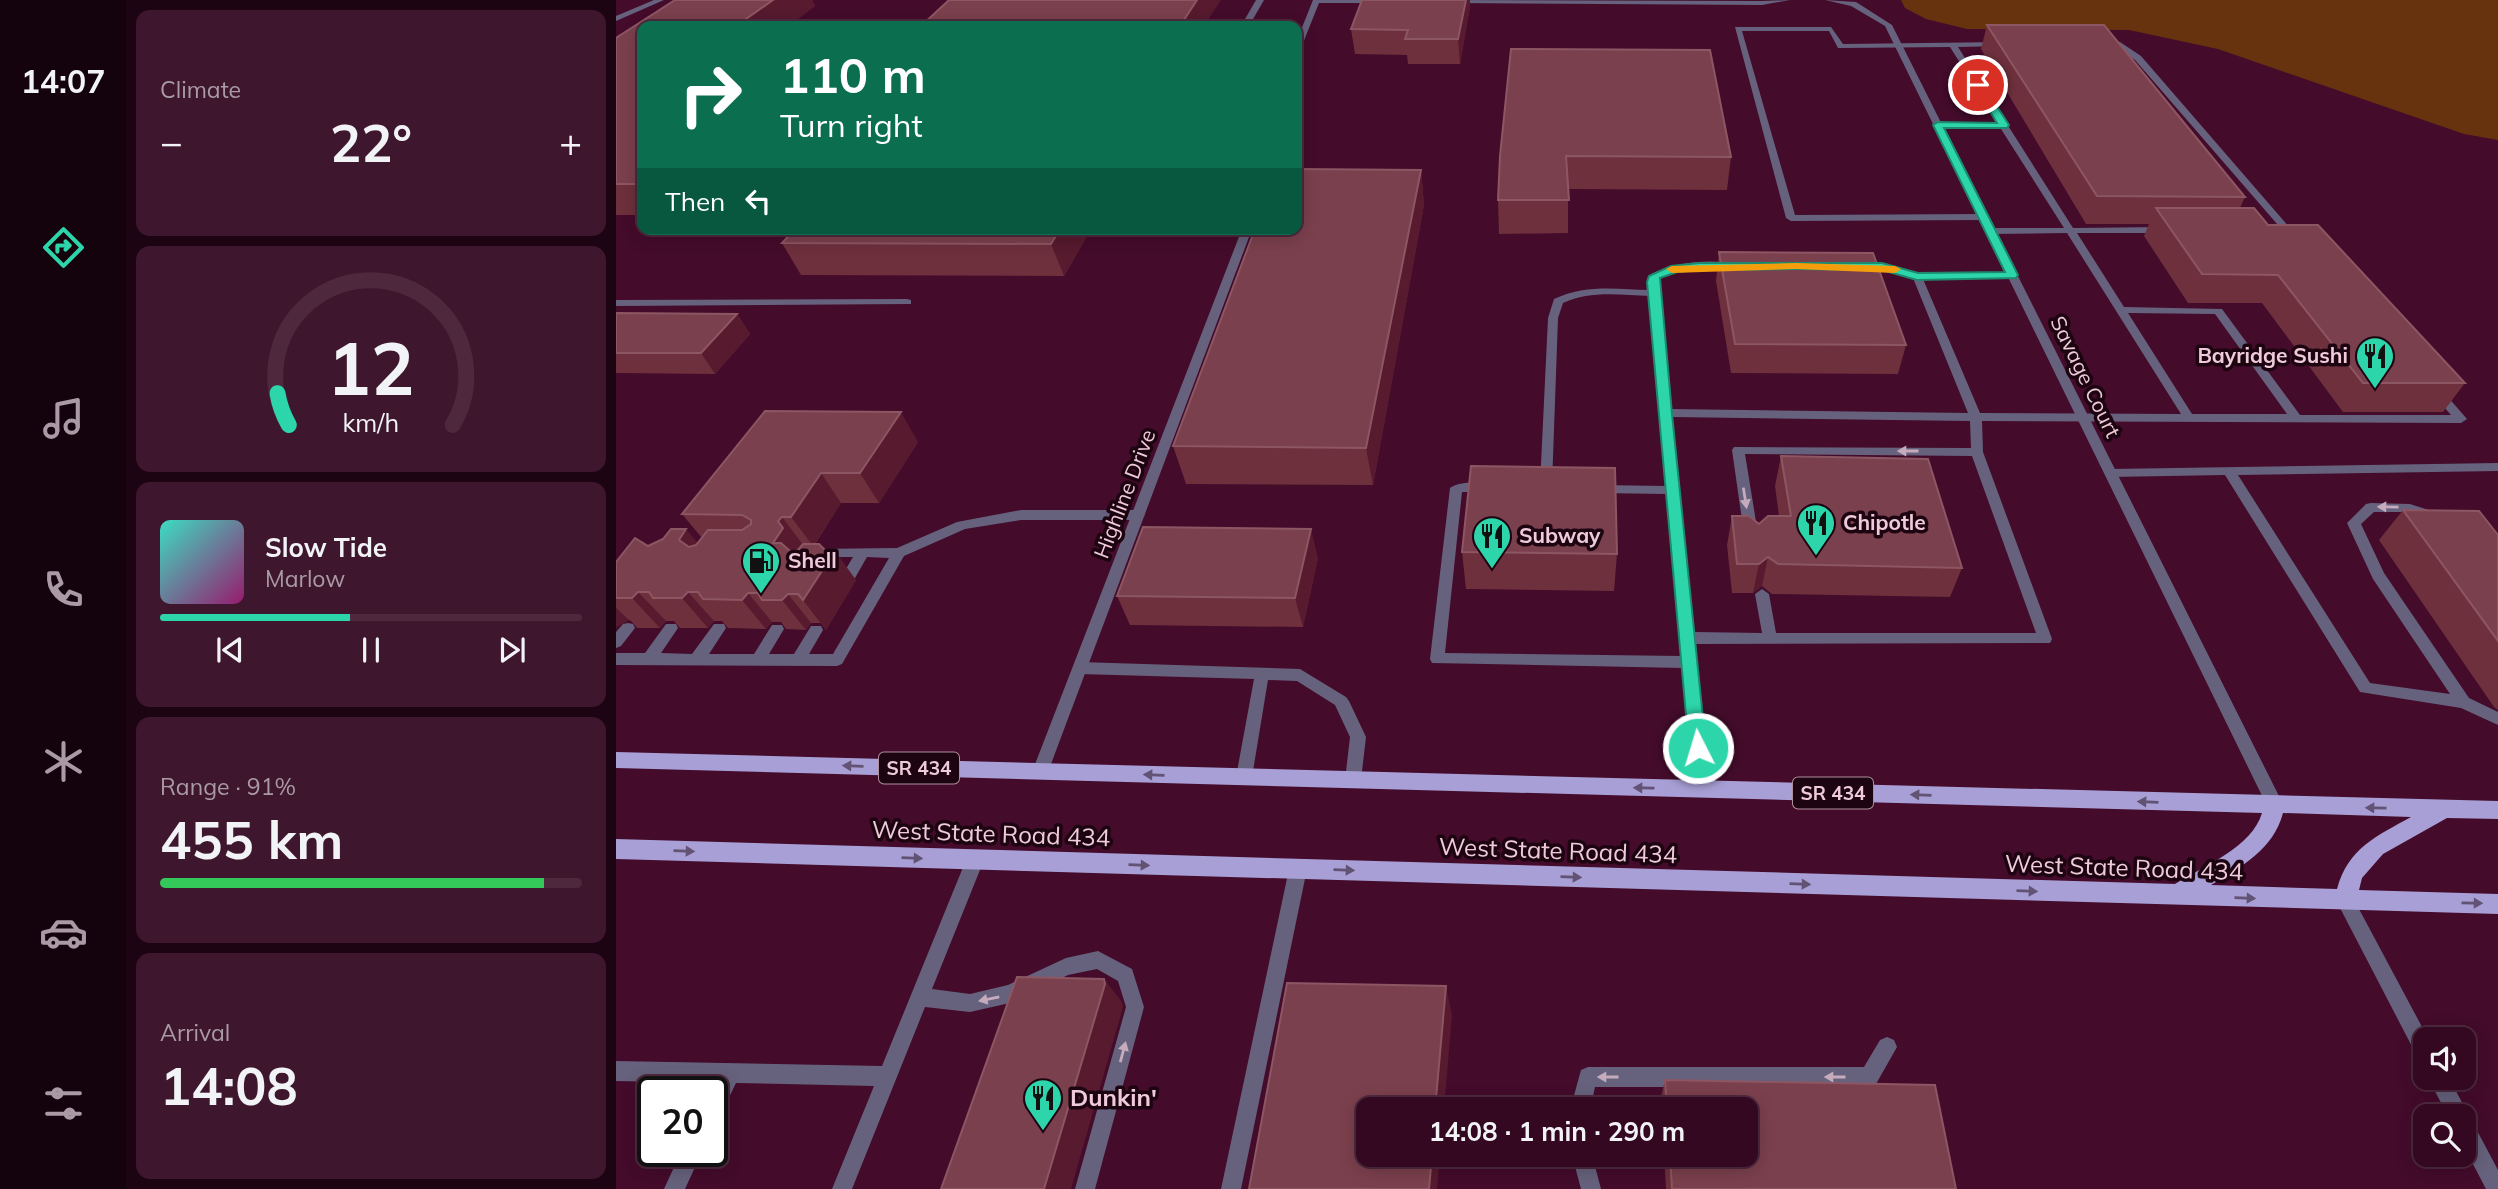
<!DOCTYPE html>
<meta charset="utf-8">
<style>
:root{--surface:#330820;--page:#3e162d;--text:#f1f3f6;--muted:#a99aa5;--line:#4e293e;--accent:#2dd5ab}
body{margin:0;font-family:Mulish,sans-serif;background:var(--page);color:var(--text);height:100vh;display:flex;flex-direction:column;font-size:26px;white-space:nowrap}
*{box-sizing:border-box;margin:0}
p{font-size:23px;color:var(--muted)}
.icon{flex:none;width:38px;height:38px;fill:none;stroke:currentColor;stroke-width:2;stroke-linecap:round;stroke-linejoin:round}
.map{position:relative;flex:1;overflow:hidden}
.details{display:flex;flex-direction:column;gap:10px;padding:10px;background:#1c0412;width:490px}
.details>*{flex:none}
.top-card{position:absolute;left:21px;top:21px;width:665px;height:214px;border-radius:14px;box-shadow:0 4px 18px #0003,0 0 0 2px var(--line);background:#0b6e4f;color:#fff;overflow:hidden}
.tools{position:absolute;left:1797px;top:1027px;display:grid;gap:14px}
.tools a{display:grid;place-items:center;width:63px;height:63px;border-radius:14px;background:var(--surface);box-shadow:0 4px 18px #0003,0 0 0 2px var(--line);font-size:35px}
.speed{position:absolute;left:21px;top:1076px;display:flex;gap:14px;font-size:35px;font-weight:700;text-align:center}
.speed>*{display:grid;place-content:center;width:91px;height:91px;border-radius:50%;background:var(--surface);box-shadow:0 4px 18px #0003,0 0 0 2px var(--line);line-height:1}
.speed .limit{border:4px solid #111;border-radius:10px;background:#fff;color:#111}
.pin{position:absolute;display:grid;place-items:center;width:60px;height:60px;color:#fff;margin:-30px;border:4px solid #fff;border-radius:50%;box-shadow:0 2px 7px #0007}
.me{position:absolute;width:77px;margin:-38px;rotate:355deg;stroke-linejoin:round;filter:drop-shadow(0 0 5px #0008)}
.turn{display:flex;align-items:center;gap:24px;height:147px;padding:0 28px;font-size:32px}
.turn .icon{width:91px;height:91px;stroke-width:2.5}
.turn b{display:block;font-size:49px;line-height:60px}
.then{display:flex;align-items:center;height:66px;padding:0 28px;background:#0003;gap:14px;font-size:26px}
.big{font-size:52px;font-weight:700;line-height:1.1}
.details .card{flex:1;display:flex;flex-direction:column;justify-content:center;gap:10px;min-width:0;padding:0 24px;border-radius:14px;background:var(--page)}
.details .dial{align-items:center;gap:0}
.dial svg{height:182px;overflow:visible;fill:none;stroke:var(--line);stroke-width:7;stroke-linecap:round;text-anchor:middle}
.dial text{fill:var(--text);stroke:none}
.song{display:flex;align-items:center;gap:21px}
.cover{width:84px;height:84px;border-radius:10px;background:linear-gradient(135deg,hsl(170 70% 55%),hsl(320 70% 35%))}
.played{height:7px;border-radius:4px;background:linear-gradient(90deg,var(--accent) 45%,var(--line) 45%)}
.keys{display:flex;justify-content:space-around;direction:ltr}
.heat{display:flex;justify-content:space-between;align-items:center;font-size:38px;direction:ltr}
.charge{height:10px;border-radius:5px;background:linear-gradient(90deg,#34c759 91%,var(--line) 0)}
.trip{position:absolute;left:740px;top:1097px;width:402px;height:70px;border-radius:14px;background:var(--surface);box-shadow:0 4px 18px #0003,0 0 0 2px var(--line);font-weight:700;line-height:70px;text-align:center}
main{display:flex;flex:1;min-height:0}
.dock{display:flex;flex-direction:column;width:126px;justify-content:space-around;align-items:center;background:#14030d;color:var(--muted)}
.dock .icon{width:49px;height:49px}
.dock .selected{color:var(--accent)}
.dock b{font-size:32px;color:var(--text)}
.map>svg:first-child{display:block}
</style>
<main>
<nav class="dock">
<b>14:07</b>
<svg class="icon selected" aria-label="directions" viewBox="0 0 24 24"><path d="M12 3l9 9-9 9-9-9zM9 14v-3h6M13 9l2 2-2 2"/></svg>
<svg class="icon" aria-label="music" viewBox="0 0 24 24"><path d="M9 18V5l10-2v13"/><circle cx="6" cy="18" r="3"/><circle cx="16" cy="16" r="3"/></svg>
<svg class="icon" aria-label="phone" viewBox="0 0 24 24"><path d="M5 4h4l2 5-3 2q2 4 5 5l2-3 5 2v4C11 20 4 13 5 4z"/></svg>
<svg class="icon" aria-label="climate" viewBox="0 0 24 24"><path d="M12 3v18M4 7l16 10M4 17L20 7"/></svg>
<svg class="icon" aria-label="car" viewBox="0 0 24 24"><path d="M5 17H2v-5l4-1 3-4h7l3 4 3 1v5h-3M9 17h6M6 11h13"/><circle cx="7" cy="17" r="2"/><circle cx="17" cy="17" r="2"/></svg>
<svg class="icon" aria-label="filters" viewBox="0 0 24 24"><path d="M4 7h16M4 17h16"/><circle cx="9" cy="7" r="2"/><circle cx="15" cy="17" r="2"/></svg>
</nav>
<section class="details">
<div class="card"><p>Climate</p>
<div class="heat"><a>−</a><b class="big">22°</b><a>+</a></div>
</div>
<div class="card dial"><svg viewBox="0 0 100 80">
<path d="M14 69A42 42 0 1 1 86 69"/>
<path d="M14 69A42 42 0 0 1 9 55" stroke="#2dd5ab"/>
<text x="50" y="56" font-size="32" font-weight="700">12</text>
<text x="50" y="72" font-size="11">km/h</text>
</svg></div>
<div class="card">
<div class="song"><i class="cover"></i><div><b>Slow Tide</b><p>Marlow</p></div></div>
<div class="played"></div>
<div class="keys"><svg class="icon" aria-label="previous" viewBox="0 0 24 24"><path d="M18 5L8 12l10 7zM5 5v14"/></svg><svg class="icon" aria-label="pause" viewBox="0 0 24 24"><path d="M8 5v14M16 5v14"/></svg><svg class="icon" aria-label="next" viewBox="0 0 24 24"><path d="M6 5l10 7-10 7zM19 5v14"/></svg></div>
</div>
<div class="card"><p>Range · 91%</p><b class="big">455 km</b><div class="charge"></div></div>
<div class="card"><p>Arrival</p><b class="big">14:08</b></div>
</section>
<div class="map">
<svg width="1882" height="1189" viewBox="0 0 1882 1189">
<rect width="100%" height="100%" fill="#440b2b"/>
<polygon fill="#67330e" points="1285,0 1882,0 1882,140 1848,134 1602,49 1513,30 1351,29 1310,19 1289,8"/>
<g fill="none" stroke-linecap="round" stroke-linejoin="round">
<g fill="#66627d" fill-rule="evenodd">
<polygon points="640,0 648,0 633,26 625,26"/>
<path d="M1119,27H1215L1227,44L1389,42L1390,44L1386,46L1342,47L1457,228L1548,227L1553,230L1548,233H1461L1508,307L1606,309L1684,415H1835L1814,391L1820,387L1824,388L1851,419L1845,423L1366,421L1367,452L1436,639L1434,643L1079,644L1094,789L1092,794L1086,796L1080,794L1078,789L1067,668L816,663L814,659L834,488C843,481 867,481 876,488L870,492H846L829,653L1066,656L1051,494L981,493L975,489L981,485L1050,486L1034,296C1005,295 974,290 947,303L942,318L936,485L930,489L924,485L932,318L938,299C969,284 1001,289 1034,290L1035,274C1061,261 1095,259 1124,264V268L1120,269L1068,270L1044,277L1055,409L1352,413L1297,278L1266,270H1245L1240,267L1245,264H1266L1301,273L1396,272L1400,273V277L1307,279L1364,413L1565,414L1451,233L1374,234L1369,231L1374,228H1448L1385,129L1322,128L1318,125L1322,122L1382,123L1334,47L1225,48H1222L1213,31H1126L1179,215L1367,214L1372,217L1367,220L1175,221L1170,218ZM1512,313L1599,314L1671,414H1576ZM1055,417L1354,421L1355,448L1118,447L1116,450L1128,534L1135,539L1142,534L1129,454L1356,456L1420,633H1160L1153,594L1146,589L1139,594L1146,633L1078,632Z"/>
<polygon points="1487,42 1504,42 1525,56 1674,228 1674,232 1668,232 1519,60 1499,46 1487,46"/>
<polygon points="291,299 295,300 295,304 0,306 0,300"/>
<polygon points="1882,463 1882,471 1622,475 1754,683 1834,694 1757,579 1731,523 1750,504 1755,503 1794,504 1822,513 1824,516 1817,521 1793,512 1758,512 1745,524 1768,573 1853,698 1882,712 1882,725 1845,708 1744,692 1609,475 1494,477 1488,473 1494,469"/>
<polygon points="405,510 522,510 529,515 522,520 405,520 349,529 288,556 226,664 221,666 0,665 0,653 29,653 50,624 60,624 62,628 45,653 76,654 98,624 108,624 110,628 93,654 138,654 156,625 166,625 168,629 153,654 178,654 195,626 205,626 207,630 193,654 217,654 273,558 251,557 239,578 234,579 227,574 237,557 202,557 195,552 197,549 281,548 341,522"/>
<polygon points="12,623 17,624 19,628 5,646 0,648 0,632 7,624"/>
<polygon points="464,662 684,669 730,697 733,701 750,737 745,780 743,785 737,787 731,785 729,780 734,737 719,705 681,681 652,680 636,777 634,782 628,784 622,782 620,777 638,679 464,674 459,672 457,668 459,664"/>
<polygon points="359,852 365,855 368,860 316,989 354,994 392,985 450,958 482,951 516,969 528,1007 479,1189 459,1189 510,1007 502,981 481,969 452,975 394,1003 354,1012 309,1007 236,1189 216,1189 258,1086 120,1083 103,1118 96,1121 95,1092 99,1083 0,1081 0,1061 266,1066 350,860 353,855"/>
<polygon points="682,861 688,863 691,869 625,1189 605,1189 673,869 676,863"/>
<polygon points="1271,1037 1278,1040 1281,1047 1260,1084 1253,1087 979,1087 974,1110 954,1110 965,1070 972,1067 1248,1067 1264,1040"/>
<polygon points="65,1152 86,1152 69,1189 48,1189"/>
<polygon points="956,1155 976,1155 985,1189 965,1189"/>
</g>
<g fill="#66627d" fill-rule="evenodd">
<polygon points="38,0 48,0 0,21 0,16"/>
<polygon points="697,0 766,0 767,1 763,3 703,3 685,48 681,50 681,40"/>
<polygon points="833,0 1146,1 1174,0 1146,5 836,3"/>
<polygon points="1209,0 1240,2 1276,25 1665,800 1667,805 1665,810 1659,812 1653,810 1269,26 1235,6"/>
<polygon points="626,229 636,229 432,772 430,777 424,779 418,777 416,772"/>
<polygon points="1729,892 1735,894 1813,1040 1810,1040 1810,1062 1803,1060 1723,906 1720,900 1723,894"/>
<polygon points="1812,1078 1833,1078 1882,1170 1882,1189 1870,1189 1848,1147 1848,1116 1832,1116"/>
</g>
<path fill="#a79fd5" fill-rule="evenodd" d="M0,752L1882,801V819L1831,818L1767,854L1746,878L1743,890L1882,894V914L0,859V839L1559,884C1588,866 1636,847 1646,813L0,768ZM1667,813L1795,817C1761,836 1732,848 1721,889L1595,885C1626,866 1657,850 1667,813Z"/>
</g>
<g fill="#6d303c">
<polygon points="59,0 196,0 199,6 172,26 26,26 26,215 0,215 0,38"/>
<polygon points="746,0 854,0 854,6 844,64 792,64 791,55 739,54 735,29"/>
<polygon points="1371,25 1629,197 1624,208 1652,225 1849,383 1827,412 1727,412 1646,303 1572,303 1528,236 1533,224 1470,224 1365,49"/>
<polygon points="884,156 1115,157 1111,190 952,189 952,233 883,234 882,200"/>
<polygon points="805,170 808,205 757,485 570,484 557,446"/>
<polygon points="179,229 475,229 448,276 185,275 166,243"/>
<polygon points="1103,252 1290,345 1282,374 1115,373 1100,281"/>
<polygon points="0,313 121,314 134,334 99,374 0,373"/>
<polygon points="302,442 263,503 225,503 199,544 240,580 210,630 205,623 195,623 190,630 170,629 165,622 156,622 150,629 112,628 106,621 98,621 92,628 64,628 58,621 50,621 44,628 21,628 15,621 13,620 0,627 0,562 32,546 82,543 86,538 66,514"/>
<polygon points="1165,456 1346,568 1334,597 1156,594 1146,586 1137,593 1116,593 1111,545 1116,516 1143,524 1163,516 1159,486"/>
<polygon points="1787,510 1882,535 1882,710 1878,707 1763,540"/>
<polygon points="846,552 1001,554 998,591 850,589"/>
<polygon points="702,558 687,627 514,625 501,596"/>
<polygon points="1049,1080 1319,1085 1340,1189 1050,1189 1048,1155 1130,1155 1130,1110 1045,1110 1044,1101"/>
</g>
<g fill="#571a2e">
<polygon points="157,0 196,0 199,6 172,26 120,26"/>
<polygon points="581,0 605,0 588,26 564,26"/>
<polygon points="850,0 854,0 854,6 844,64 842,39"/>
<polygon points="805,170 808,205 757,485 750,448"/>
<polygon points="444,229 475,229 448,276 435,244"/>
<polygon points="121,314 134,334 99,374 85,353"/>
<polygon points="285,412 302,442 263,503 244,473"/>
<polygon points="205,473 225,503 197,546 175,517"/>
<polygon points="166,517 188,546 189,558 157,543 162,521"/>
<polygon points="70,529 95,559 88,569 63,540"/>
<polygon points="695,529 702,558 687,627 679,598"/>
<polygon points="219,551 240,580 210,630 187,600"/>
<polygon points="1152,557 1146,586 1137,593 1143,564"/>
<polygon points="22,592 50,621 44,628 16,598"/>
<polygon points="72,592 98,621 92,628 66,598"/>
<polygon points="132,593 156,622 150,629 126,600"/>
<polygon points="172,594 195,623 190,630 166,600"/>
<polygon points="0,608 13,620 0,627"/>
<polygon points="488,979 506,1002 507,1007 455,1189 428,1189"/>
<polygon points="830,986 836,1015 828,1110 819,1110"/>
<polygon points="816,1155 824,1155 821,1189 813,1189"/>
</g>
<g fill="#7b404d" stroke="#8d5663" stroke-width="2">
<polygon points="59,0 157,0 120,26 26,26 26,184 0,184 0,38"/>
<polygon points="333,0 581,0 564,26 305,26"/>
<polygon points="746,0 850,0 842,39 789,39 792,30 735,29"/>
<polygon points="1371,25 1488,25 1629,197 1481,196"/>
<polygon points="895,49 1094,50 1115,157 950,156 953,200 882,200 884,156"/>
<polygon points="681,169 805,170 750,448 557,446 639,229 681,229"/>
<polygon points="1540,208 1638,208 1652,225 1702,225 1849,383 1747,383 1662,275 1586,274"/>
<polygon points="179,229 444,229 435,244 166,243"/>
<polygon points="1103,252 1257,253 1290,345 1119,344"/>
<polygon points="0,313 121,314 85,353 0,353"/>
<polygon points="149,411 285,412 244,473 205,473 175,517 166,517 162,521 167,528 157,543 165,543 175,552 182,550 187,544 203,544 211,552 219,551 187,600 182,594 172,594 166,600 146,600 142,593 132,593 126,600 87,599 82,592 72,592 66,598 37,598 33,592 22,592 16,598 0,598 0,562 19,538 32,546 47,539 55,529 70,529 63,540 73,547 80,545 92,530 126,530 135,524 135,520 126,515 66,514"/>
<polygon points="1165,456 1312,459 1346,568 1162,564 1152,557 1143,564 1121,564 1116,516 1133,516 1143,524 1152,516 1175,516"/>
<polygon points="855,466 999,468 1001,554 846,552"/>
<polygon points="1787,510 1863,511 1882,535 1882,641"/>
<polygon points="527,527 695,529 679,598 501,596"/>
<polygon points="401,977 488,979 489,984 428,1189 325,1189"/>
<polygon points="671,983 830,986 819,1110 752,1110 752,1155 816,1155 813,1189 633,1189"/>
<polygon points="1049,1080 1319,1085 1340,1189 1056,1189 1054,1155 1130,1155 1130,1110 1051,1110"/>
</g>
<defs><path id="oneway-solid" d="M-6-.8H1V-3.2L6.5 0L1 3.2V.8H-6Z" transform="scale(1.75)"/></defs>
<g fill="#c6abbd">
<use href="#oneway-solid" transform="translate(1292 451) rotate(-180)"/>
<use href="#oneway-solid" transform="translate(1129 498) rotate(81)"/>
<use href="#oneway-solid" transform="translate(1772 507) rotate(-179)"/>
<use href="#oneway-solid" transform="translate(373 999) rotate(168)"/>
<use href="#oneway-solid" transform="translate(507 1052) rotate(-75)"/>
<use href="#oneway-solid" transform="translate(992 1077) rotate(180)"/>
<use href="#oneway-solid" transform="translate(1219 1077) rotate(180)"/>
</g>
<g fill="#625273">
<use href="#oneway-solid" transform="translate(237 766) rotate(-178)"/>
<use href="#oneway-solid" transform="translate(538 775) rotate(-178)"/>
<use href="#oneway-solid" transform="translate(1028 788) rotate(-179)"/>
<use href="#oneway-solid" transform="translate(1305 795) rotate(-178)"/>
<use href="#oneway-solid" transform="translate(1532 802) rotate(-178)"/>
<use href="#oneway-solid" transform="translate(1760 808) rotate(-179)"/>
<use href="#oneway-solid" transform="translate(68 851) rotate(2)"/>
<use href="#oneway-solid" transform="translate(296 858) rotate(2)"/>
<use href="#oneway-solid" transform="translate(523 865) rotate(2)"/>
<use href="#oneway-solid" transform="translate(728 870) rotate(2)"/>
<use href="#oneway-solid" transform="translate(955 877) rotate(2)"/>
<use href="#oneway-solid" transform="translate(1184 884) rotate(2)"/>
<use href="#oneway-solid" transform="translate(1411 891) rotate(2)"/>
<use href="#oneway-solid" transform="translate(1629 898) rotate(2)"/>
<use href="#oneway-solid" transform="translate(1856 903) rotate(1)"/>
</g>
<polygon fill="#2dd5ab" stroke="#1d8a6f" stroke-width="2" points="1362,82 1367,85 1393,125 1391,128 1328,128 1402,275 1400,278 1301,280 1266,270 1180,269 1083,270 1061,272 1044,278 1056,414 1090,748 1088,753 1082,755 1075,753 1073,748 1031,282 1033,276 1055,266 1083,263 1266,263 1302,273 1389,272 1317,125 1322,122 1381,123 1358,85"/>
<polygon fill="#f59e0b" points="1180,263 1279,266 1285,269 1279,273 1180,269 1056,273 1050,269 1056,266"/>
<defs>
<symbol id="restaurant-pin" viewBox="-11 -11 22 30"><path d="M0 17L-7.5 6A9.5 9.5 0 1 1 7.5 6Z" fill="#2dd5ab" stroke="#1c0511"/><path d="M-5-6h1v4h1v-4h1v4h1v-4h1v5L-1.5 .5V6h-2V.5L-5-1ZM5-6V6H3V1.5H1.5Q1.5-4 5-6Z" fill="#111"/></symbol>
<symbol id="fuel-pin" viewBox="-11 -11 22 30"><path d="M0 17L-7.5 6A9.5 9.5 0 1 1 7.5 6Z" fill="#2dd5ab" stroke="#1c0511"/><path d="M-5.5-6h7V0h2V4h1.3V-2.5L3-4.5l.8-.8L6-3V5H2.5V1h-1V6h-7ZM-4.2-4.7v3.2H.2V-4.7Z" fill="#111"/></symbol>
</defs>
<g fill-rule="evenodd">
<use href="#restaurant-pin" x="1737" y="334" width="44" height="60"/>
<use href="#restaurant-pin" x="1178" y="501" width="44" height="60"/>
<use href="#restaurant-pin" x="854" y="514" width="44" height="60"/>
<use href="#fuel-pin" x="123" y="539" width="44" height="60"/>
<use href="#restaurant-pin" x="405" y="1076" width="44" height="60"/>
</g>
<g text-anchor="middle" stroke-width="7" stroke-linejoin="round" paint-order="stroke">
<g fill="#1c0511" stroke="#b08f9d" stroke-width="2">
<rect x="263" y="752.5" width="80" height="31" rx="5"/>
<rect x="1177" y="777.5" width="80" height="31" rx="5"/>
</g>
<g font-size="19" font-weight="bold" fill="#efcad9">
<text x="303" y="775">SR 434</text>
<text x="1217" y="800">SR 434</text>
</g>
<g font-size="21" font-weight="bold" fill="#efcad9" stroke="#1c0511" text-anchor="start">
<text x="1732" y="363" text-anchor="end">Bayridge Sushi</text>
<text x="1227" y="530">Chipotle</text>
<text x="903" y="543">Subway</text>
<text x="172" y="568">Shell</text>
</g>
<g font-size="21" fill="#efcad9" stroke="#1c0511">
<text transform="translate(1469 377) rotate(64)" y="7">Savage Court</text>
<text transform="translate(509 494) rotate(-69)" y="7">Highline Drive</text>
</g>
<g font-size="24" fill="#efcad9" stroke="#1c0511">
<text transform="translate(375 834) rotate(2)" y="8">West State Road 434</text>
<text transform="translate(942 851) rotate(2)" y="8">West State Road 434</text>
<text transform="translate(1508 868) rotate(2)" y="8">West State Road 434</text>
</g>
<g font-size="24" font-weight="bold" fill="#efcad9" stroke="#1c0511" text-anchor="start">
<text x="454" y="1106">Dunkin'</text>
</g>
</g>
</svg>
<div class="tools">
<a><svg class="icon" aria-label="sound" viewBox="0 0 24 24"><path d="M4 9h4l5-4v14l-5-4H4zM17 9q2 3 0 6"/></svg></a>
<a><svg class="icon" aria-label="search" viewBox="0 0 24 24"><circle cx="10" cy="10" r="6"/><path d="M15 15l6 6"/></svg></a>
</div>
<div class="speed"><div class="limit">20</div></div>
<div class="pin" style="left:1362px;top:85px;background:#d93025"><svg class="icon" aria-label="arrive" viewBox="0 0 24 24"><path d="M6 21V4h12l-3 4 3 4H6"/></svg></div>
<svg class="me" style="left:1082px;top:748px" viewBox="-20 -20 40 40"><circle r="17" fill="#2dd5ab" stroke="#fff" stroke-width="3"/><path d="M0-11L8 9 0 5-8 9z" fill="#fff"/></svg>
<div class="trip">14:08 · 1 min · 290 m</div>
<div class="top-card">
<div class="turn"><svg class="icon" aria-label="right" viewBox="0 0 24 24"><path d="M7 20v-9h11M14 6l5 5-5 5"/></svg><div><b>110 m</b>Turn right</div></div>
<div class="then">Then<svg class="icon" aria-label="left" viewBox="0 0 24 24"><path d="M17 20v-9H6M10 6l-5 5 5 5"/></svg></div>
</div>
</div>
</main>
